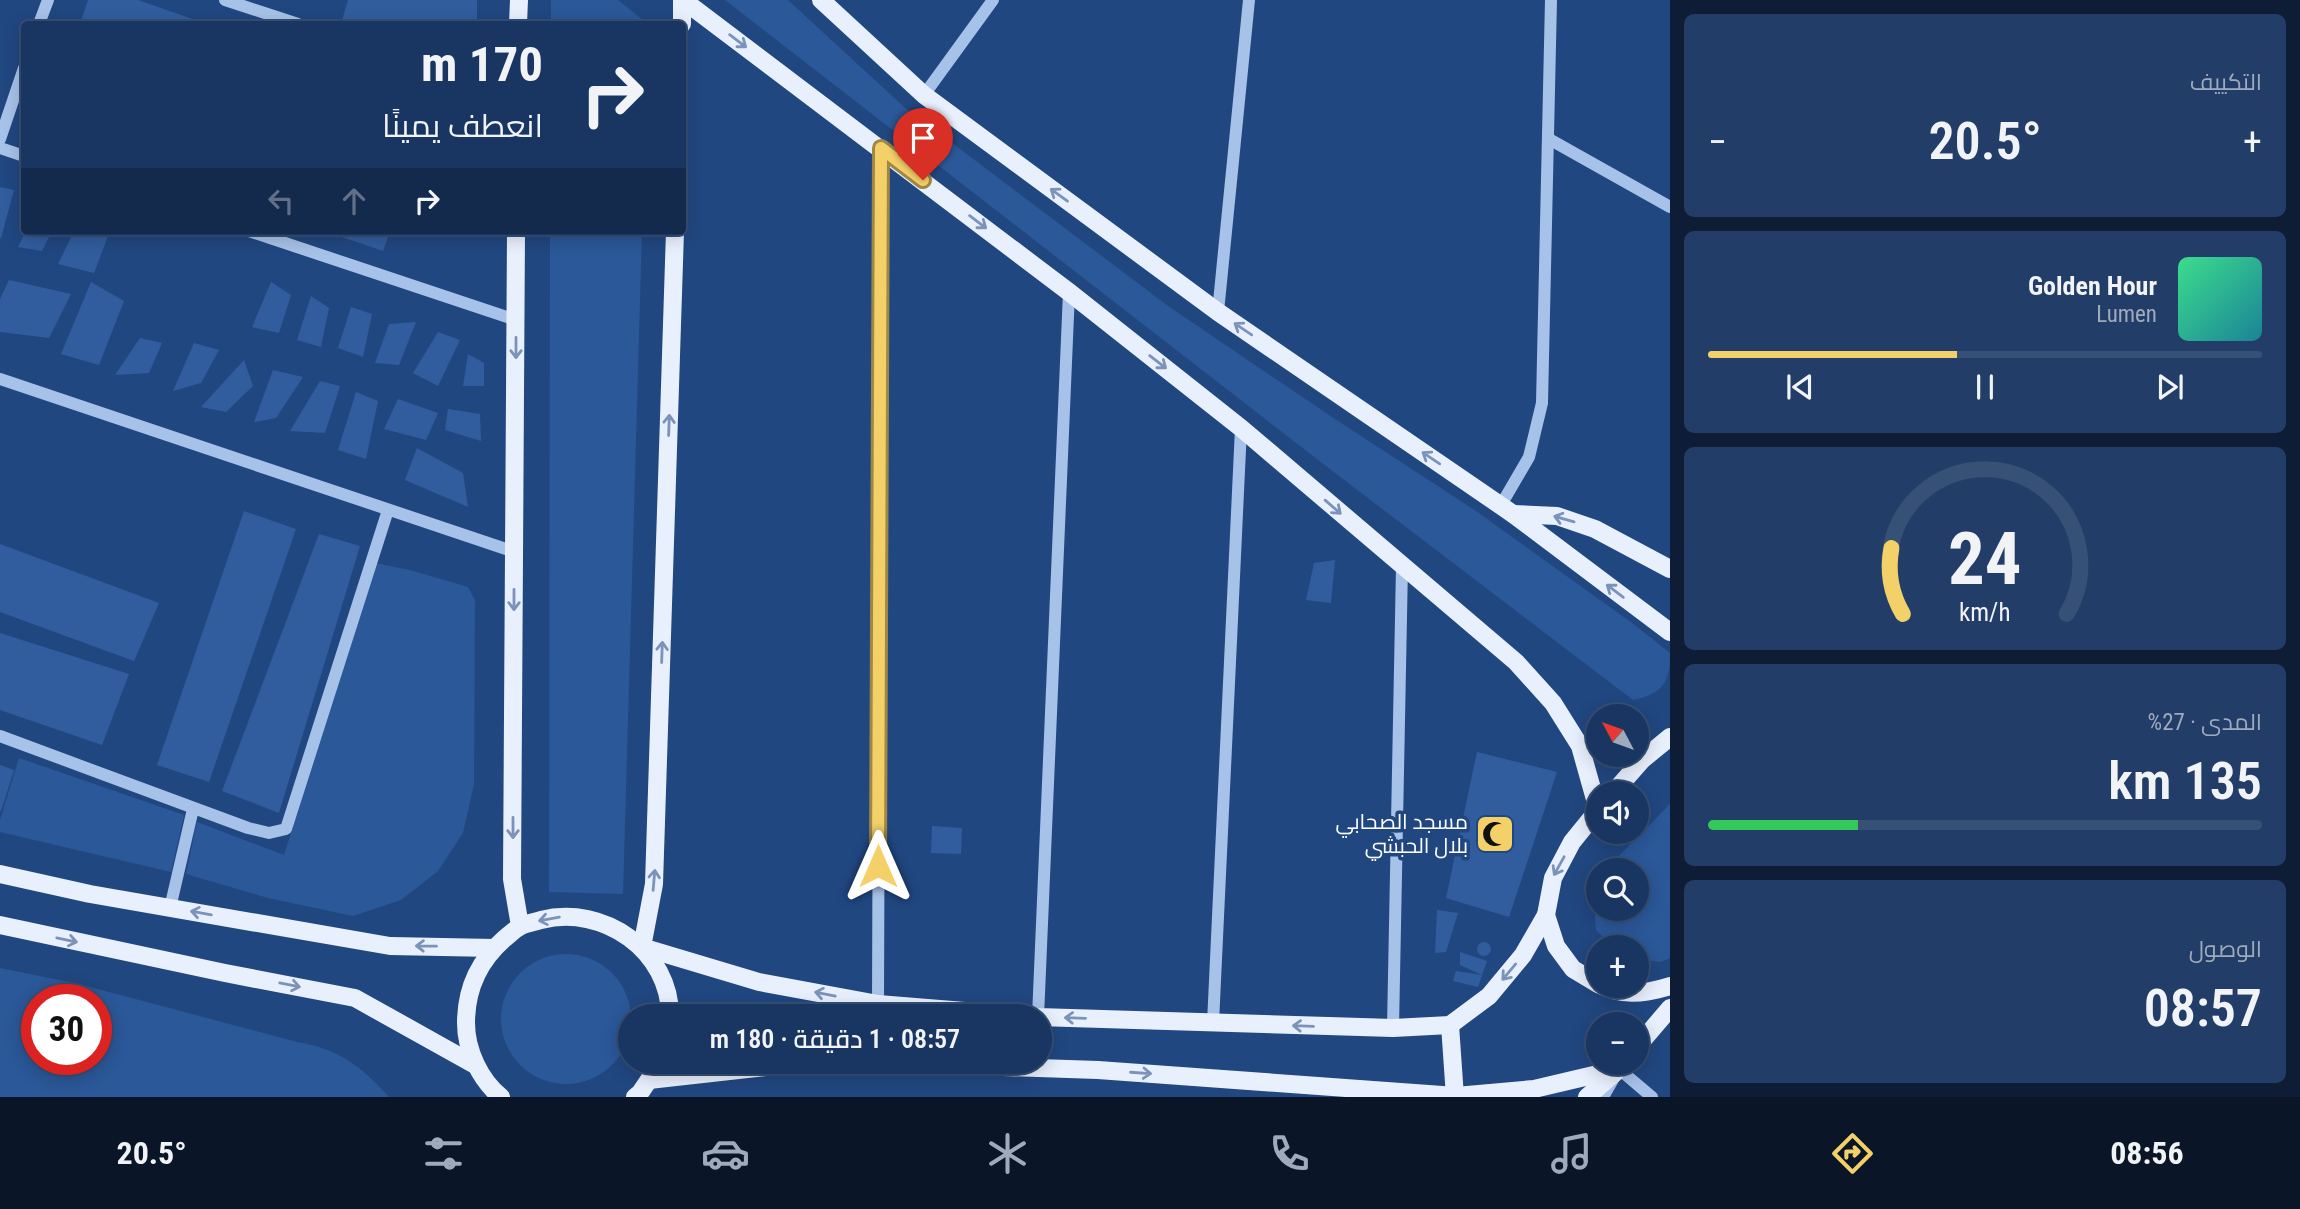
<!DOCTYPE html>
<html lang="ar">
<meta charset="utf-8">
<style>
:root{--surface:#193561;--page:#223d67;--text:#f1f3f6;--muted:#9fabbd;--line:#375076;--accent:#f4d168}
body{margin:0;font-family:"Roboto Condensed",Cairo,sans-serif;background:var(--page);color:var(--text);direction:rtl;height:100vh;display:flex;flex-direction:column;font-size:26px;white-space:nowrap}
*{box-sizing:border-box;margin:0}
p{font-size:23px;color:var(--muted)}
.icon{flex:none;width:38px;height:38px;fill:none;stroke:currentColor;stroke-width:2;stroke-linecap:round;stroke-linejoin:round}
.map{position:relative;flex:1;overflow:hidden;direction:ltr}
.panel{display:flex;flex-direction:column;gap:14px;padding:14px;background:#0e1d35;width:630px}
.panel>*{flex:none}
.guide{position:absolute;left:21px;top:21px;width:665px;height:214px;border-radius:7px;box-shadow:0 4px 18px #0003,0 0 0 2px var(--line);direction:rtl;background:#193561;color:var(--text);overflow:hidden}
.needle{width:46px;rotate:311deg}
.tools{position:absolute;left:1586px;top:704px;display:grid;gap:14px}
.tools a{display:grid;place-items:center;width:63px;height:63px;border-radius:50%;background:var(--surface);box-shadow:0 4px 18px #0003,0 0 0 2px var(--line);font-size:35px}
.speed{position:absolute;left:21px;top:984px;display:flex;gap:14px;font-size:35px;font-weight:700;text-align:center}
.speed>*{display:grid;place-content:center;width:91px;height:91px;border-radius:50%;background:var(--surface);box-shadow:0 4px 18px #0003,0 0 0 2px var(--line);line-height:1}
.speed .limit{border:10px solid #d22;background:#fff;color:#111}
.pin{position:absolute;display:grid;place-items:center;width:60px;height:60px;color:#fff;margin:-72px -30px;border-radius:50% 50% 50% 0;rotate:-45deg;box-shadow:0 0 7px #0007}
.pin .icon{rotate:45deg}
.me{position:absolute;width:77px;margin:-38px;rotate:0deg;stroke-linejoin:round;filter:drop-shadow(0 0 5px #0008)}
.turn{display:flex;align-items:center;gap:24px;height:147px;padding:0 28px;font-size:32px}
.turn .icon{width:91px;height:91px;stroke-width:2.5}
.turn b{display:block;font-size:49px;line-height:60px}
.lanes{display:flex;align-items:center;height:66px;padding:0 28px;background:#0003;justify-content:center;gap:35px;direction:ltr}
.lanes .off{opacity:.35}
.big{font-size:52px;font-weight:600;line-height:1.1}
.panel .card{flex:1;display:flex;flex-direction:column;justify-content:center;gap:10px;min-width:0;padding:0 24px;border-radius:10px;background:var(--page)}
.panel .dial{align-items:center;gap:0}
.dial svg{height:182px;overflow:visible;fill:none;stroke:var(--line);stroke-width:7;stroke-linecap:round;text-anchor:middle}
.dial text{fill:var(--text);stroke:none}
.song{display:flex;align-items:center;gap:21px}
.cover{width:84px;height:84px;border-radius:10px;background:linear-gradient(135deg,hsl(150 70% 55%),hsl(190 70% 35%))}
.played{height:7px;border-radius:4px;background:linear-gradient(90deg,var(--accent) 45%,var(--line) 45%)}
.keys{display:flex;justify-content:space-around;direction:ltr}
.heat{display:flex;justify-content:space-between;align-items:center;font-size:38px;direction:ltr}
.charge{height:10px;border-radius:5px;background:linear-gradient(90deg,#34c759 27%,var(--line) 0)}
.trip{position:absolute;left:618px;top:1004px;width:434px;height:70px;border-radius:35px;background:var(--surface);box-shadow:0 4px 18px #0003,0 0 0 2px var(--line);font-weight:600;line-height:70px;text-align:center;direction:rtl}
.menu{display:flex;height:112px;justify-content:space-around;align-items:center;background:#0a1527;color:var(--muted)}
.menu .icon{width:49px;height:49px}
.menu .selected{color:var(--accent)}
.menu b{font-size:32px;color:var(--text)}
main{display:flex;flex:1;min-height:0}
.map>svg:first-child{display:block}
</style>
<main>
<section class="panel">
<div class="card"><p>التكييف</p>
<div class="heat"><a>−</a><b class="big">20.5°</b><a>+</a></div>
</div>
<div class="card">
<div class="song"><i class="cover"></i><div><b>Golden Hour</b><p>Lumen</p></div></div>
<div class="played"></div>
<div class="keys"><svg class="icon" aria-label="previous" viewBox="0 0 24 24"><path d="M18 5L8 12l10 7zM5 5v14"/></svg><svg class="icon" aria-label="pause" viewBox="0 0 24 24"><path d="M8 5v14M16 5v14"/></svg><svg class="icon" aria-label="next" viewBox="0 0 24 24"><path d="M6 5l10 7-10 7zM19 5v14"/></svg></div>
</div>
<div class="card dial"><svg viewBox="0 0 100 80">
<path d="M14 69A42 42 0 1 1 86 69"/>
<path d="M14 69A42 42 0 0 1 9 40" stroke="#f4d168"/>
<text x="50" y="56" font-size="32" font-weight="700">24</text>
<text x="50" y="72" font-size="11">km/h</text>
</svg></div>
<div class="card"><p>المدى · 27%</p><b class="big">135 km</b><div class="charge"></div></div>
<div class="card"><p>الوصول</p><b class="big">08:57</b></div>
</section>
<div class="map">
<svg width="1670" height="1097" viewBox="0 0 1670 1097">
<rect width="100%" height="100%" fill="#214781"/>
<g fill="#2b5899" fill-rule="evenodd">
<polygon points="551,0 618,0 648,24 551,24"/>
<path d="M725,0H788L903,106L1168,306L1332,417L1476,511L1632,623L1670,653C1670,683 1663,693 1633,700L1322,463Z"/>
<polygon points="550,231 642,231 623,894 549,892"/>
<path d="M375,563L410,570L468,587L475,600L474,784L463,833L438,871L401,900L353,916L268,898L186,874L197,822L284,855C315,758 347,661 375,563Z"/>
<polygon points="19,758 184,815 171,872 0,832 0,820"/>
<polygon points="1670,804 1670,958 1661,962 1638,959 1636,947 1613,947 1596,930 1593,890 1598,880 1598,908 1636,908 1636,870 1605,870"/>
<circle cx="566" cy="1019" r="65"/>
<path d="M0,968L79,984L297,1042C339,1049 361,1066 389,1097H0ZM96,999V1059H37V999Z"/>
</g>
<g fill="#315d9e">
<polygon points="88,0 138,0 207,24 80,24"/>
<polygon points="348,0 477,0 477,24 341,24"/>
<polygon points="0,187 14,190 1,238 0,238"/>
<polygon points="26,231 52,231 42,251 18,247"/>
<polygon points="74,231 110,231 94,273 58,264"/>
<polygon points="324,231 390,231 383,251"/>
<polygon points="9,280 71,294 49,338 0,332 0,299"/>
<polygon points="91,282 124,301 99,365 61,354"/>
<polygon points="271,282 291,295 279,333 252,327"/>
<polygon points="311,296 329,308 321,347 297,340"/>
<polygon points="351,307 372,314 363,357 338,348"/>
<polygon points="416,322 399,365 375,363 389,324"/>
<polygon points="438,332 460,340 438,386 413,373"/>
<polygon points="140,338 162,343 149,373 115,375"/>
<polygon points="194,343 219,350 201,383 173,391"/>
<polygon points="468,354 484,363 484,386 463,386"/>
<polygon points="244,360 253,386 226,412 201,407"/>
<polygon points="273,370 303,377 276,418 254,422"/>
<polygon points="320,381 340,386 325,433 290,431"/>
<polygon points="356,392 378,401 366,459 338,450"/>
<polygon points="398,399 438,413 426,440 384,429"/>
<polygon points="448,409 480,414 481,441 445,430"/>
<polygon points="417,448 463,473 468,507 405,480"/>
<polygon points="244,511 296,529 209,782 157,765"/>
<polygon points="319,534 360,546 279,813 222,791"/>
<polygon points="0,544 159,603 134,661 0,612"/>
<polygon points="1335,560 1331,603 1306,600 1314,563"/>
<polygon points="0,633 129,674 102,745 0,710"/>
<polygon points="1477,752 1557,772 1509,917 1446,898"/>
<polygon points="0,765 14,770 1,811 0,811"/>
<polygon points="932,826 962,828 961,854 931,853"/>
<polygon points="1437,910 1458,913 1446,952 1435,953"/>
<circle cx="1484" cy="949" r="7"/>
<polygon points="1460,952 1487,961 1478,987 1453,981 1456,971 1482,975 1460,965"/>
</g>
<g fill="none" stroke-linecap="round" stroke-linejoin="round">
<g stroke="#a7c2e8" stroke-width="12">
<polyline points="225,0 298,24"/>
<polyline points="39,24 48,0"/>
<polyline points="924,95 993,0"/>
<polyline points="0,139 24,68"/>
<polyline points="1549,139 1670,207"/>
<polyline points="0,148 24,156"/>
<polyline points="249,231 516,320"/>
<polyline points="1218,312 1249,0"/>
<polyline points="0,379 515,552"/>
<polyline points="1501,505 1529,457 1542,403 1551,0"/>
<polyline points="0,736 248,828 269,833 286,829 388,510"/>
<polyline points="170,908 193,809"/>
<polyline points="878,1004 881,148"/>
<polyline points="1038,1017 1069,292"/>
<polyline points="1213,1023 1241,428"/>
<polyline points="1393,1028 1402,566"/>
<polyline points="1603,1097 1619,1069 1652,1097"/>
</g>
<g stroke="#e9f0fd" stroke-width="18">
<polyline points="683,0 1069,292 1241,428 1516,662 1553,703 1580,746 1598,810 1572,842 1553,878 1546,915 1556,946 1573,969 1598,984"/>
<polyline points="821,0 924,95 1218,312 1513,514 1670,632"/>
<polyline points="518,24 519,0"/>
<polyline points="682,24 682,0"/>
<polyline points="516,231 512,879 520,926"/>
<polyline points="675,231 654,884 642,947 759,982 878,1004 1038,1017 1393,1028 1450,1025 1489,996 1523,955 1546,915"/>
<polyline points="1513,514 1557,516 1595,529 1670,569"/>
<polyline points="1613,793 1642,760 1670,737"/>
<polyline points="0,874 90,894 390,946 494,948"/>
<polyline points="0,925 225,973 355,998 475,1065"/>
<path d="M1600,985C1621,997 1648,993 1670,986"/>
<polyline points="1450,1025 1455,1097"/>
<polyline points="1636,1048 1670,1008"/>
<polyline points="852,1062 1098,1070 1456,1096 1534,1089 1619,1069"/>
<polyline points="649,1080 810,1062"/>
<path d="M501,1097C480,1080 466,1050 466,1023C466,990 479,961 504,939C509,935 515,929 521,926C527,923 535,922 541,920C603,904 671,951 670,1017"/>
<polyline points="635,1097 640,1093 661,1062"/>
<polyline points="1587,1097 1616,1072"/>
</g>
</g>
<defs><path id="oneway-shaft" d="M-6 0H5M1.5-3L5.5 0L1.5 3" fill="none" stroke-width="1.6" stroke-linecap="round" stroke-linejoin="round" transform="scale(1.75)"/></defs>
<g stroke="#7b93b9">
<use href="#oneway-shaft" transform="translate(738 41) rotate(37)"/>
<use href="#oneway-shaft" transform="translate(1059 195) rotate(-144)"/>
<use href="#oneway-shaft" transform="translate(978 222) rotate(37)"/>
<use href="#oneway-shaft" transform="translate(1243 329) rotate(-146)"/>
<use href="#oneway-shaft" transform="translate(516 348) rotate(90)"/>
<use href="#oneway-shaft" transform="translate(1158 362) rotate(38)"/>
<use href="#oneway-shaft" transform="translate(669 425) rotate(-88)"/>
<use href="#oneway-shaft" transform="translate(1431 458) rotate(-146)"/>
<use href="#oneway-shaft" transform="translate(1333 507) rotate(41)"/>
<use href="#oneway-shaft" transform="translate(1564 519) rotate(-164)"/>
<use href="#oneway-shaft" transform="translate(1615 591) rotate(-143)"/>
<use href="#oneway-shaft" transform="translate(514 600) rotate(90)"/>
<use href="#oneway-shaft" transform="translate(662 652) rotate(-88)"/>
<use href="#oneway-shaft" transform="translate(513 828) rotate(90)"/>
<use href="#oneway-shaft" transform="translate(1559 866) rotate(119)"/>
<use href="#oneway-shaft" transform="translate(654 880) rotate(-85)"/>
<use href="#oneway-shaft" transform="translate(201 913) rotate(-170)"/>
<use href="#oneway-shaft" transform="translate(549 919) rotate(170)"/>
<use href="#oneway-shaft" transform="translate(67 940) rotate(12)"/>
<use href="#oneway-shaft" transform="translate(426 946) rotate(-179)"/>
<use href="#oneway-shaft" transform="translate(1509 972) rotate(130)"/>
<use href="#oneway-shaft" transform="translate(290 985) rotate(11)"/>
<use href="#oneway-shaft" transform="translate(825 994) rotate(-169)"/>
<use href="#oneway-shaft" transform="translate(1075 1018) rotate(-178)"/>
<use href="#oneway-shaft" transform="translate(1303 1026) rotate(-178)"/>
<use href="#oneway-shaft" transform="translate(1141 1073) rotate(4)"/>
</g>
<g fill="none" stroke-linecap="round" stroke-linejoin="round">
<defs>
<polyline id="route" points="878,866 881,148 923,180"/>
</defs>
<use href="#route" stroke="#9f8844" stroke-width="18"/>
<use href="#route" stroke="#f4d168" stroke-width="12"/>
</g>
<defs>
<symbol id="mosque-square" viewBox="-11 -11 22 22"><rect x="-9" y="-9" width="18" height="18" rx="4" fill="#f4d168" stroke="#214781"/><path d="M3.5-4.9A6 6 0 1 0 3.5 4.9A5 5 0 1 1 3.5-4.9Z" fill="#111"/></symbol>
</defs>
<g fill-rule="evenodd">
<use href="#mosque-square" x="1473" y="812" width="44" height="44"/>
</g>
<g text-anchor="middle" stroke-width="7" stroke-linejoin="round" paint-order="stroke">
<g font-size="21" fill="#fff" stroke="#214781" text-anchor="end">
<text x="1468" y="829">مسجد الصحابي<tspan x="1468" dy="24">بلال الحبشي</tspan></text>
</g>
</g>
</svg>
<div class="tools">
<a><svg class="needle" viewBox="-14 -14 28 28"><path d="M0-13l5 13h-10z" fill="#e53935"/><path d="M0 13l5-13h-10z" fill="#9fabbd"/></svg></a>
<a><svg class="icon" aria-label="sound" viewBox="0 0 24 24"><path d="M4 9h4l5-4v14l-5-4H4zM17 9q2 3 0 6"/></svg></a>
<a><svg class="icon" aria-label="search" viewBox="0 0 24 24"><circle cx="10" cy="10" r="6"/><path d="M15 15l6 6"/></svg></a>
<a>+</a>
<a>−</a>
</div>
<div class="speed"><div class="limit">30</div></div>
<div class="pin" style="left:923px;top:180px;background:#d93025"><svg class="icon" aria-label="arrive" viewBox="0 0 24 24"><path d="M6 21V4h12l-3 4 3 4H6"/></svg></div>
<svg class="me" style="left:878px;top:866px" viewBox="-20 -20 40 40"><path d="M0-17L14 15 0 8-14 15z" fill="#f4d168" stroke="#fff" stroke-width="4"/></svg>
<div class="trip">08:57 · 1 دقيقة · 180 m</div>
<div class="guide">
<div class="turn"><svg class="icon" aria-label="right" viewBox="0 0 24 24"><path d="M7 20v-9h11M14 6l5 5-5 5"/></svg><div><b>170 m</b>انعطف يمينًا</div></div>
<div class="lanes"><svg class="icon off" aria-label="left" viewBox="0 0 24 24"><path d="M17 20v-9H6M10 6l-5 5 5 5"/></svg><svg class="icon off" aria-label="ahead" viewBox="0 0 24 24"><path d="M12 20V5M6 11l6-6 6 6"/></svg><svg class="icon" aria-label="right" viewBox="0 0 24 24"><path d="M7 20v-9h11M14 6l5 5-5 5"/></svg></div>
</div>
</div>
</main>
<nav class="menu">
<b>08:56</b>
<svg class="icon selected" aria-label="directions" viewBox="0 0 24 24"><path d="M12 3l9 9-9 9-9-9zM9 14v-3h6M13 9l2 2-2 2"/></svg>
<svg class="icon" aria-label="music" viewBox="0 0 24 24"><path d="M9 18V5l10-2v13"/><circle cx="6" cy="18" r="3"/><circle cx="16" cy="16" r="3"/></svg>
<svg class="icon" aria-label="phone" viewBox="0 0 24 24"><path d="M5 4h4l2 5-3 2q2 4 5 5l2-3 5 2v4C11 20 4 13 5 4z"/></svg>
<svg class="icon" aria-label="climate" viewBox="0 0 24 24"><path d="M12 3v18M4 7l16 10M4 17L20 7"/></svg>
<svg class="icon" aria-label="car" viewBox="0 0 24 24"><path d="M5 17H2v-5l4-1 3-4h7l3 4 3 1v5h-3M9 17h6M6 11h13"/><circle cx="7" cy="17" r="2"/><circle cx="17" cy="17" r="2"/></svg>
<svg class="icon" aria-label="filters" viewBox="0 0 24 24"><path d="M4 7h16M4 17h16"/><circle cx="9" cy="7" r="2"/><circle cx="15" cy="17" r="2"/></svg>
<b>20.5°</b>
</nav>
